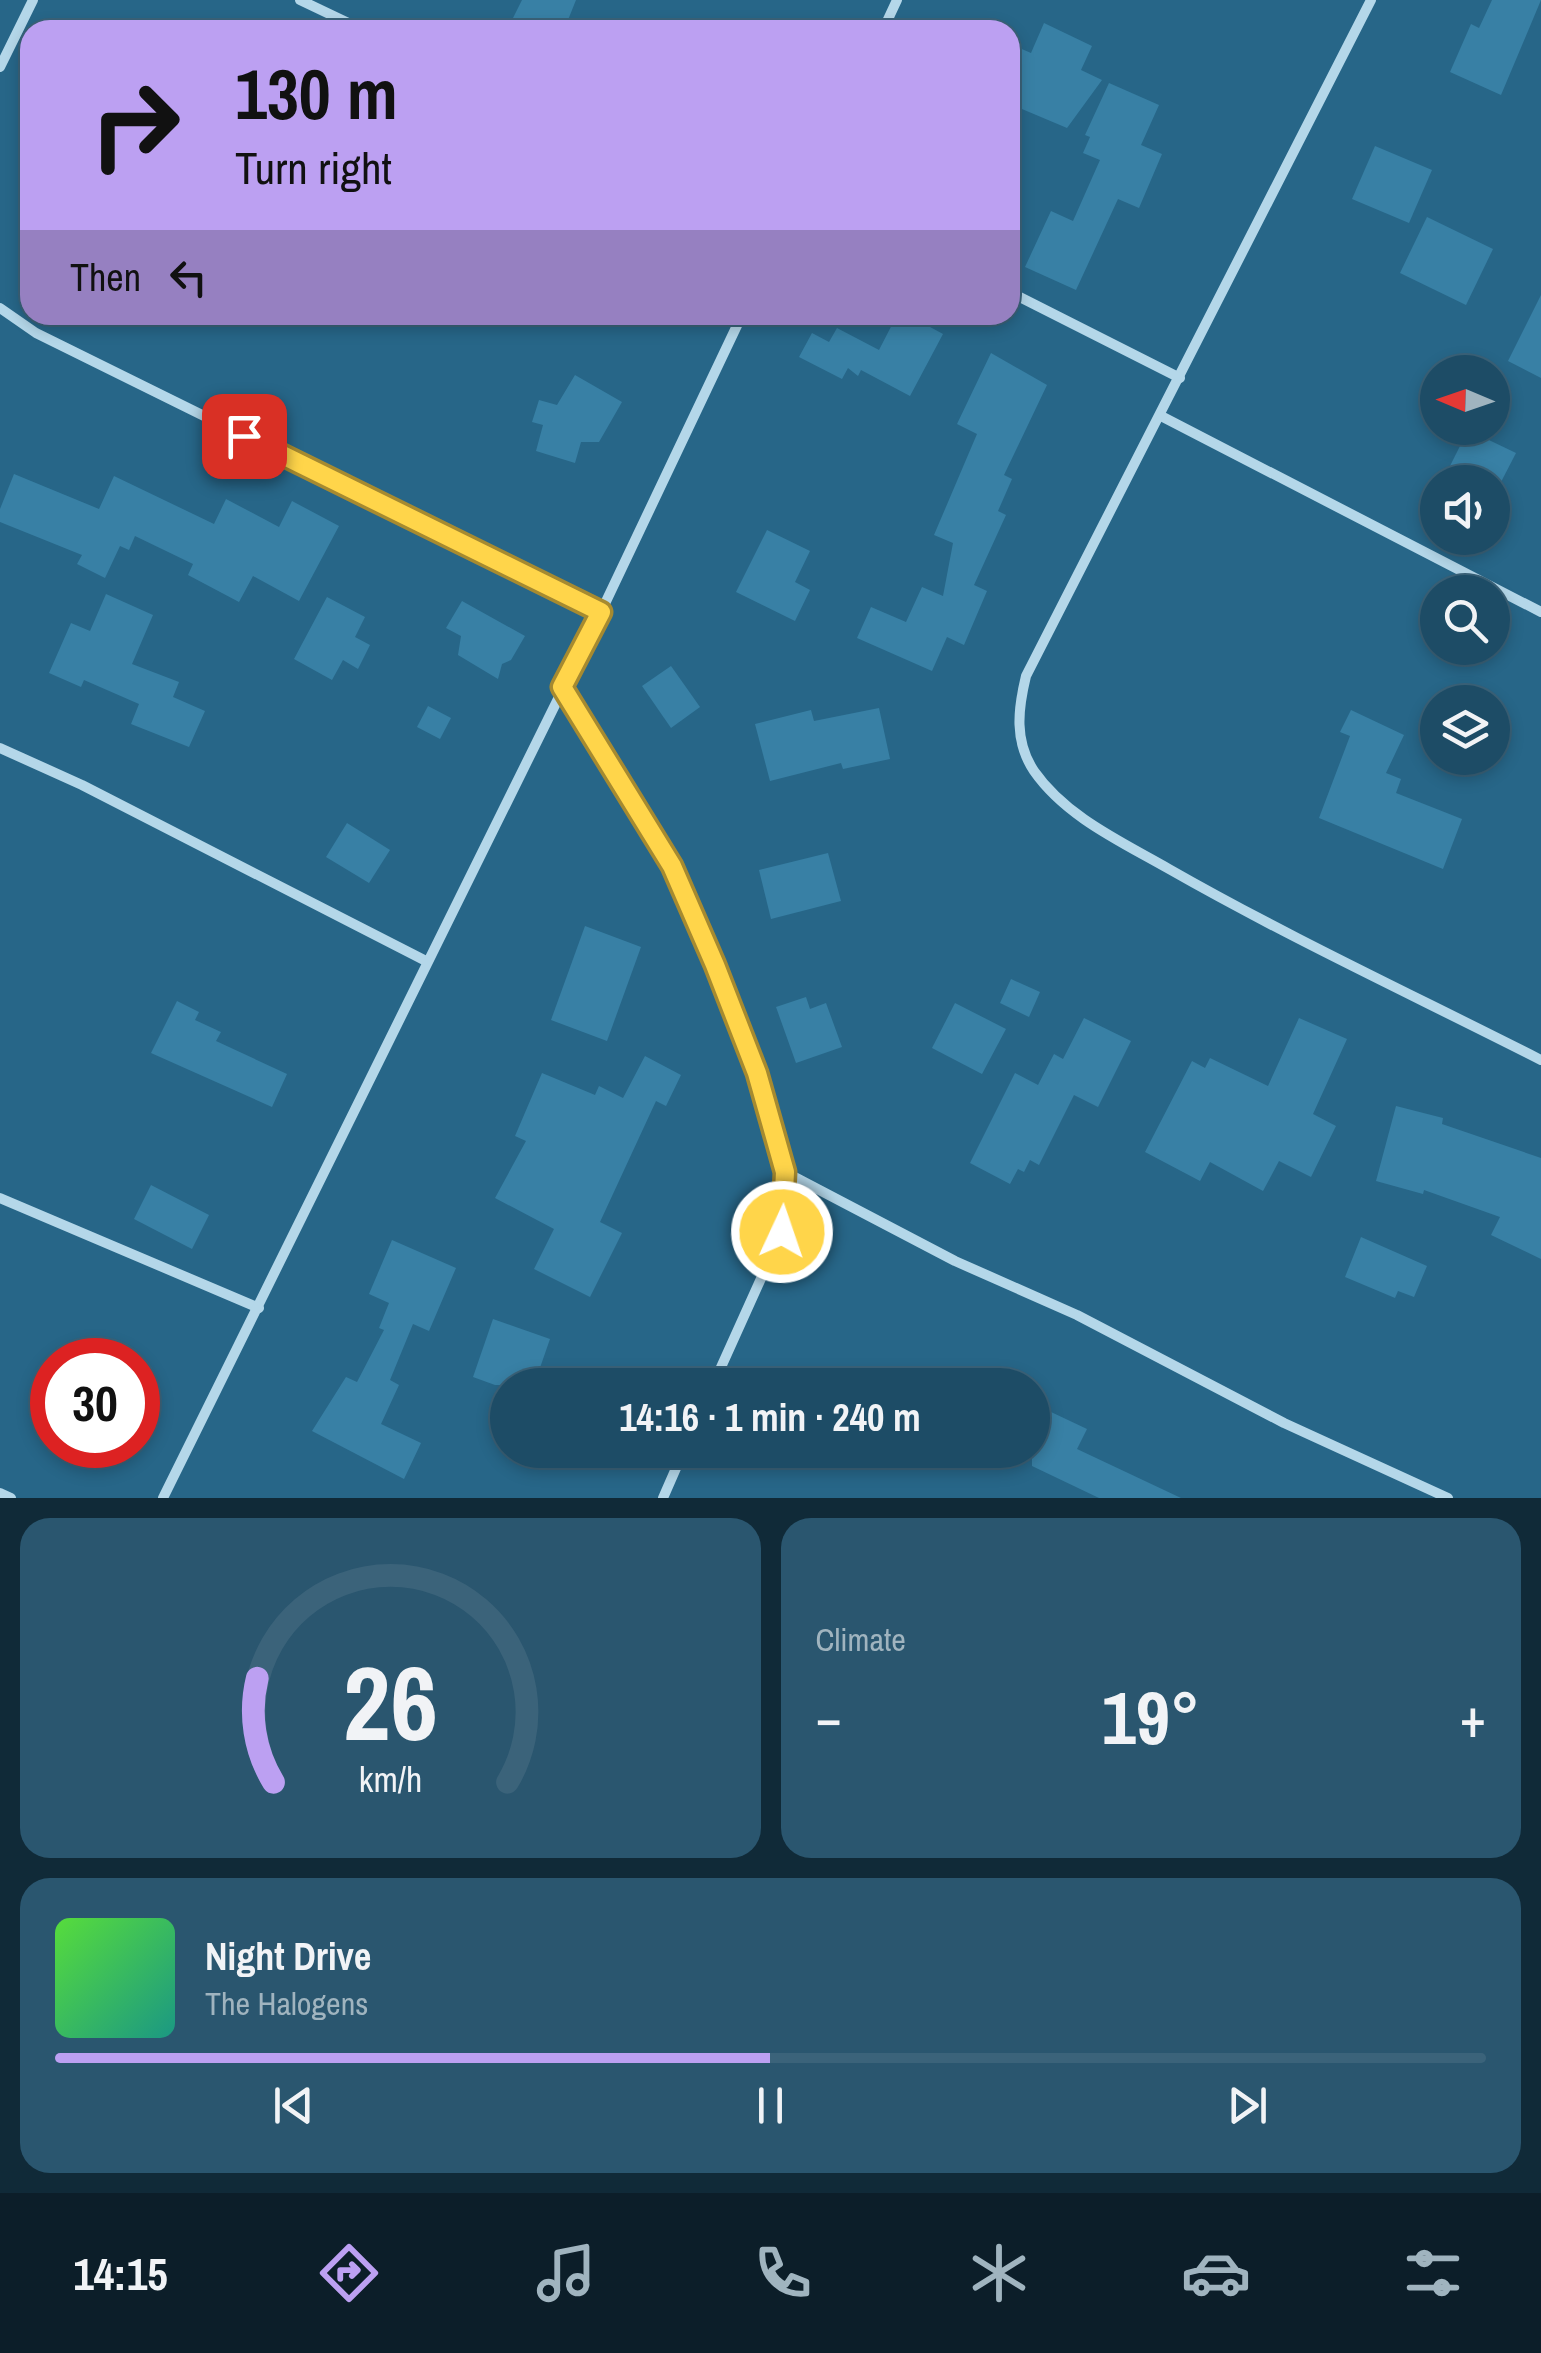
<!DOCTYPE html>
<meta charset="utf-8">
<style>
:root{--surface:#1d4c66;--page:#2a566f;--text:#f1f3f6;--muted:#a0b4bf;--line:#3b637a;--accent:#bca0f2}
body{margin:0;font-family:"Archivo Narrow",sans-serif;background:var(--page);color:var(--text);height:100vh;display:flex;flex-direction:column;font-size:38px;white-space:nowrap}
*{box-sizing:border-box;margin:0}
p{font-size:32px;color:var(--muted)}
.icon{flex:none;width:55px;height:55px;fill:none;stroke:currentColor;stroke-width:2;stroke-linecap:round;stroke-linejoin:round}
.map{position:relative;height:1498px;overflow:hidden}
.side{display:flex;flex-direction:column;gap:20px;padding:20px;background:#102a38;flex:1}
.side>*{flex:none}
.guide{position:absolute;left:20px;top:20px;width:1000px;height:305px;border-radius:30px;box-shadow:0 5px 15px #0003,0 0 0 2px var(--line);background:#bca0f2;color:#111;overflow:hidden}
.needle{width:65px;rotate:272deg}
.tools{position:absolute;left:1420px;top:355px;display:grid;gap:20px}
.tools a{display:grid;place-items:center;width:90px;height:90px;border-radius:50%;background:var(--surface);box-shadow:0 5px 15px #0003,0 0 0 2px var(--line);font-size:50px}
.speed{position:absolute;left:30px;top:1338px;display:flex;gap:20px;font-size:50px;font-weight:700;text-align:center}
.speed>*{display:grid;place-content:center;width:130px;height:130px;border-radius:50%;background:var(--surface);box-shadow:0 5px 15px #0003,0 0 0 2px var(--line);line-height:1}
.speed .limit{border:15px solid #d22;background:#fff;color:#111}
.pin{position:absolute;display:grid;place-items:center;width:85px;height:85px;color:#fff;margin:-42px;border-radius:20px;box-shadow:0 5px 15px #0006}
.me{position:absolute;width:110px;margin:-55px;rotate:3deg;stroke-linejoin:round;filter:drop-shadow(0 0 8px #0008)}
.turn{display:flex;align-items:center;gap:35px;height:210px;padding:0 50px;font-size:45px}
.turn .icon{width:130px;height:130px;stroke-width:2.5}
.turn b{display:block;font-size:70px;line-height:85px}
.then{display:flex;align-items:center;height:95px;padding:0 50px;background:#0003;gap:20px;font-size:38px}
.big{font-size:75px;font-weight:700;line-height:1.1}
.side .tile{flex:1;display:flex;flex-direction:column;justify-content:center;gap:15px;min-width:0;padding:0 35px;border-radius:30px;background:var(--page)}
.side .dial{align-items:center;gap:0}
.dial svg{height:260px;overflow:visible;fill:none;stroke:var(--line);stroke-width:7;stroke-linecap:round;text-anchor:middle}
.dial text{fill:var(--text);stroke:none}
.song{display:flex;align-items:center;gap:30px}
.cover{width:120px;height:120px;border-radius:15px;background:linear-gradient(135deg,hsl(110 70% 55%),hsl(170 70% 35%))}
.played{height:10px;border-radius:5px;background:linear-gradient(90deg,var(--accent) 50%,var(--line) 50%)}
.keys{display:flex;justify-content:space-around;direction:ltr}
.heat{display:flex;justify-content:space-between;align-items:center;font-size:55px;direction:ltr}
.side .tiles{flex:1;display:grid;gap:20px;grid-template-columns:1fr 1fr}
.tile:last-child{grid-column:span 2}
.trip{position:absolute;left:490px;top:1368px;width:560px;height:100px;border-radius:50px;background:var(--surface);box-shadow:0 5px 15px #0003,0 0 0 2px var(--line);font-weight:700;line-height:100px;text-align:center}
.dock{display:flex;height:160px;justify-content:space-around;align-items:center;background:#0c1e29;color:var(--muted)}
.dock .icon{width:70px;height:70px}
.dock .active{color:var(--accent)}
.dock b{font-size:45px;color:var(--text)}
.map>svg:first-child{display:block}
</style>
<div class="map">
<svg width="1541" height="1498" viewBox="0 0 1541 1498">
<rect width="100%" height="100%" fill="#276688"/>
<g fill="#3880a5">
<polygon points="522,0 576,0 564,30 507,30"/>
<polygon points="1492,0 1541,0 1501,95 1450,72 1471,24 1479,28"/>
<polygon points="1044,23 1092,46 1081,70 1102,80 1067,128 1010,104 1010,44 1031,53"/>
<polygon points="1109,83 1159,105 1141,145 1162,154 1139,208 1118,199 1076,290 1025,267 1051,211 1073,221 1100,160 1083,153 1090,137 1085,135"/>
<polygon points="1375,146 1432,170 1409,223 1352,199"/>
<polygon points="1427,217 1493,249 1466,305 1400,273"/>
<polygon points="1541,295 1541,378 1508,361"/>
<polygon points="897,315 908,315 943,334 910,396 861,370 858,376 848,368 842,379 799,357 812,333 829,342 837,328 879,350"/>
<polygon points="991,353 1047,385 1004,475 1012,479 998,511 1006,515 974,585 987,591 964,645 947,637 932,671 857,638 871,607 906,622 922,587 943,596 953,543 934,535 977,434 957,424"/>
<polygon points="575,375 622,402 599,442 581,442 575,463 536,451 543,425 532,422 539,400 557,405"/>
<polygon points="1468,430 1516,453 1501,482 1442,482"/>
<polygon points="14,474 99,509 114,476 214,524 226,499 279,527 292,501 339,526 299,601 253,576 239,602 188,575 193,564 135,536 129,550 120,546 105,578 77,564 82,555 0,522 0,509"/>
<polygon points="767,530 810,551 795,582 810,590 795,621 736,592"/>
<polygon points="106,594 153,615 132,664 179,682 173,697 205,711 189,747 131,724 139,704 84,680 81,687 49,673 71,623 90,631"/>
<polygon points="327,597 365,617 355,637 370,645 358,669 343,660 332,680 294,659"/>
<polygon points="462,601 525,636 511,660 502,664 498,679 458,655 461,636 446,628"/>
<polygon points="671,666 700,707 671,728 642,686"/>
<polygon points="428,706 451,718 440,739 417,727"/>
<polygon points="879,708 890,759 843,769 841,763 770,781 755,724 811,710 814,721"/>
<polygon points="1351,710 1404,735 1386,773 1401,779 1396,793 1462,819 1443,869 1319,818 1350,736 1340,732"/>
<polygon points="347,823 390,850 369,883 326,857"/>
<polygon points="828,853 841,901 771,919 759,870"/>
<polygon points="585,926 641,947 607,1041 551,1020"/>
<polygon points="1011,979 1040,992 1029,1017 1000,1003"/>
<polygon points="806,997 810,1009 826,1003 842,1047 796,1063 776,1007"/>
<polygon points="177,1001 199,1012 195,1020 221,1032 216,1041 287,1074 272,1107 151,1053"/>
<polygon points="955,1003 1006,1029 982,1074 932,1048"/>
<polygon points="1084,1018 1131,1041 1098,1107 1074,1095 1039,1165 1030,1160 1024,1172 1018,1169 1010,1184 970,1163 1015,1073 1038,1085 1054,1054 1063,1059"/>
<polygon points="1299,1018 1347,1039 1313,1114 1336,1126 1311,1177 1279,1161 1263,1191 1210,1162 1200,1181 1145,1152 1192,1061 1205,1068 1210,1058 1268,1086"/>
<polygon points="645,1056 681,1075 666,1106 656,1101 600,1222 622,1233 590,1297 534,1269 554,1229 495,1198 526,1141 515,1136 542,1073 595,1095 599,1086 623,1098"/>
<polygon points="1396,1106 1443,1118 1442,1124 1541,1158 1541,1259 1491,1235 1500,1217 1424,1190 1423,1194 1376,1181"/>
<polygon points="151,1185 209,1215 192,1249 134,1219"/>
<polygon points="1361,1237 1427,1266 1414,1297 1398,1291 1395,1298 1345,1277"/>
<polygon points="392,1240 456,1268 429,1331 413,1324 390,1380 399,1385 381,1424 421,1443 404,1479 312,1431 346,1377 357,1382 384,1330 379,1328 389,1303 369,1294"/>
<polygon points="493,1319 550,1339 534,1385 495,1385 473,1377"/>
<polygon points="1032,1403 1087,1429 1077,1449 1181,1498 1099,1498 1032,1466"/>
</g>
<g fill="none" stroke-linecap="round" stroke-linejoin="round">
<g stroke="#b4d7e9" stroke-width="10">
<polyline points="300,0 363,30"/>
<path d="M1371,0L1026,676C1018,709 1014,741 1034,771C1066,817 1122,842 1169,869C1290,938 1417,997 1541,1060"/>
<polyline points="883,30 897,0"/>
<polyline points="0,67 33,0"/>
<polyline points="1010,292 1180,378"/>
<polyline points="0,308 36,333 601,612"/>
<polyline points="1161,416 1541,612"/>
<polyline points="561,687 672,866 757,1073 785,1172 782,1232 713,1385"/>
<polyline points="0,748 82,785 426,961"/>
<polyline points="785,1172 955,1261 1077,1315 1284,1423 1448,1498"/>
<polyline points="0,1198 259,1308"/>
<polyline points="0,1493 11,1498"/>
<polyline points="163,1498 601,612 742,315"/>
<polyline points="663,1498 684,1450"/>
</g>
</g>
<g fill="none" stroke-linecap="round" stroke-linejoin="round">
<defs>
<polyline id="route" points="244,436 601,612 562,687 672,866 715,965 757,1073 785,1172 782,1232"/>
</defs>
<use href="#route" stroke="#a68a30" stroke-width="25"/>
<use href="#route" stroke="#ffd54a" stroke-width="18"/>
</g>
</svg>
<div class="tools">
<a><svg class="needle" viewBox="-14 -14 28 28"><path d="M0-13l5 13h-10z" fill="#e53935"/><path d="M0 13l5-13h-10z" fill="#a0b4bf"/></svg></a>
<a><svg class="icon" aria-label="sound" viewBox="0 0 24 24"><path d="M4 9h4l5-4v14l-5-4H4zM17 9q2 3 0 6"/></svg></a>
<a><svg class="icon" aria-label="search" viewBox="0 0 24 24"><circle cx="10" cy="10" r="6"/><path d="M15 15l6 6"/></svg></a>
<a><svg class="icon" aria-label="layers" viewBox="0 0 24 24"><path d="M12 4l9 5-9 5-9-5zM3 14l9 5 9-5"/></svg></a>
</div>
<div class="speed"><div class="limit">30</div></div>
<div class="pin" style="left:244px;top:436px;background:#d93025"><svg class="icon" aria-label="arrive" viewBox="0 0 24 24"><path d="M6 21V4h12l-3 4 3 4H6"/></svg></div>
<svg class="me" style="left:782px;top:1232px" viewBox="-20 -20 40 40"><circle r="17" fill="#ffd54a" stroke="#fff" stroke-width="3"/><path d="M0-11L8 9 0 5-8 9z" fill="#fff"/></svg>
<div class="trip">14:16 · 1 min · 240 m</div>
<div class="guide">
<div class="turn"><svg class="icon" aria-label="right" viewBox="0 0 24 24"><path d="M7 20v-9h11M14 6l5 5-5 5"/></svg><div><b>130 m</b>Turn right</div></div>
<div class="then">Then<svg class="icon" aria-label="left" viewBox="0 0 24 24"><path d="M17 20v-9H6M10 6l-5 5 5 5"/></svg></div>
</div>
</div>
<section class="side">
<div class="tiles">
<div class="tile dial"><svg viewBox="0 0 100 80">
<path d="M14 69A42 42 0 1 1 86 69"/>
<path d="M14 69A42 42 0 0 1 9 37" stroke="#bca0f2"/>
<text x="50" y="56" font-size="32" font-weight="700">26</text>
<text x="50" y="72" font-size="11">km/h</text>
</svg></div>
<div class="tile"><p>Climate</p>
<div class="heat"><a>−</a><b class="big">19°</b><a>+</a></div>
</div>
<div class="tile">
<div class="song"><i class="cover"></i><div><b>Night Drive</b><p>The Halogens</p></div></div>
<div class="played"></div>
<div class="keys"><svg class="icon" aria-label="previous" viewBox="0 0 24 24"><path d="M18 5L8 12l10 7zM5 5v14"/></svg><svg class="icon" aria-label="pause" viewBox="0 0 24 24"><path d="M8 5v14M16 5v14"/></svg><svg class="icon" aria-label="next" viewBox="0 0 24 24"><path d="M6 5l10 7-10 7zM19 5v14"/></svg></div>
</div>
</div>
</section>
<nav class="dock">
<b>14:15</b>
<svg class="icon active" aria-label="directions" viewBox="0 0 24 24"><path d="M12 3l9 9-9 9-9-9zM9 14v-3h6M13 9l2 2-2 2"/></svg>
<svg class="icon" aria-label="music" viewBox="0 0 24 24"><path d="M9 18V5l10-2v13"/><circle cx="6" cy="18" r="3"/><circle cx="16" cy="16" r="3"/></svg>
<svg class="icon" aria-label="phone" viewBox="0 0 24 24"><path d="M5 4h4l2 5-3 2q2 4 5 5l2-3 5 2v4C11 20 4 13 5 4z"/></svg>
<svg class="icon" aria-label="climate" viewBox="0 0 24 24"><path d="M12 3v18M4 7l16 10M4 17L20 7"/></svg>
<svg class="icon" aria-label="car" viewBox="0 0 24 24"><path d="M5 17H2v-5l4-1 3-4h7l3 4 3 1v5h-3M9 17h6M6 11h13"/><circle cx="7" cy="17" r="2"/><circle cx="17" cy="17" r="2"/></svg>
<svg class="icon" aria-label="filters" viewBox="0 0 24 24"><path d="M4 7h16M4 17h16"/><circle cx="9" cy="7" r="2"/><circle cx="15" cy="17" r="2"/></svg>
</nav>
